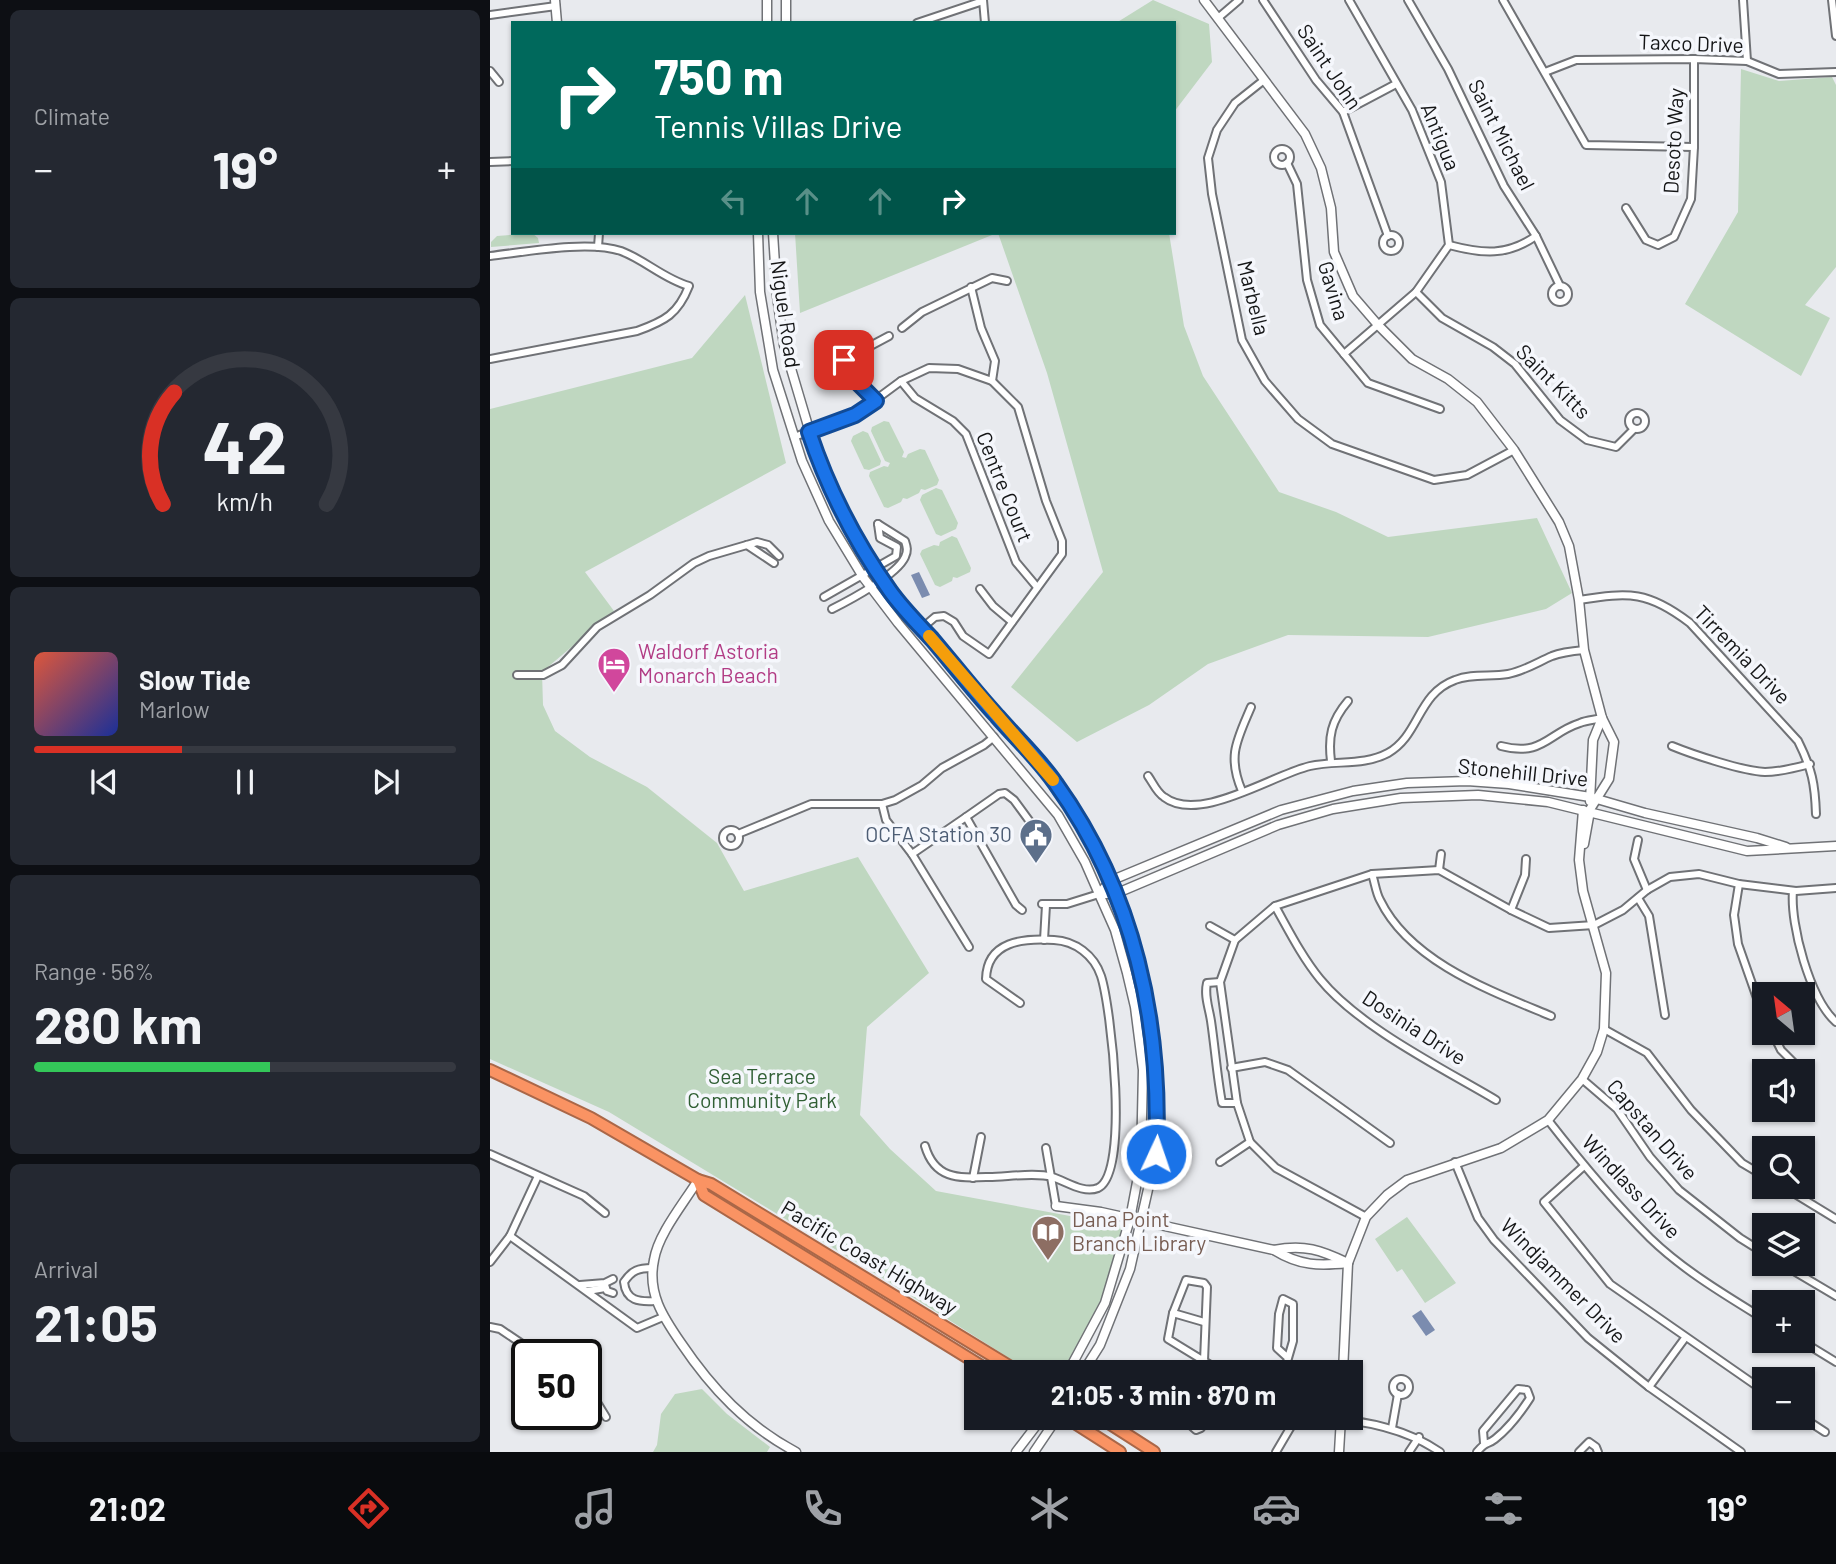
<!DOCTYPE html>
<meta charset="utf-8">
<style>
:root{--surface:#171b24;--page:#242831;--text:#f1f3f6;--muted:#9ea1a6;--line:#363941;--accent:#d93025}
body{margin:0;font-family:Barlow,sans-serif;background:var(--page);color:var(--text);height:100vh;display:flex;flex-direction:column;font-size:26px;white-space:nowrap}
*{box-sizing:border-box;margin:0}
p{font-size:23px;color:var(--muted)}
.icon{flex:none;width:38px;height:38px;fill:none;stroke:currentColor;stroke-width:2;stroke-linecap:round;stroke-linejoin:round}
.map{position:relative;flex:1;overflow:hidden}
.drawer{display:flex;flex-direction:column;gap:10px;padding:10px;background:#0d0f14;width:490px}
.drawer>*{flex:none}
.guide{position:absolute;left:21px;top:21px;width:665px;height:214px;border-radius:0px;box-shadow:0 2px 5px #0004;background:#00695c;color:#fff;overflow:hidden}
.needle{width:46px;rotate:331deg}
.buttons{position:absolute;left:1262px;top:982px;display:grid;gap:14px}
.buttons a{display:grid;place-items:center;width:63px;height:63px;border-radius:0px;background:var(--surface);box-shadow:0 2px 5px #0004;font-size:35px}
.speed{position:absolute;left:21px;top:1339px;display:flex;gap:14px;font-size:35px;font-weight:700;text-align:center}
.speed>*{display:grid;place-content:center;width:91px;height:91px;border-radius:50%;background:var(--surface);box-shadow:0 2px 5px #0004;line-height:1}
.speed .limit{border:4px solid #111;border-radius:10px;background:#fff;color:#111}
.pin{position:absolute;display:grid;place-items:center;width:60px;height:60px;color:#fff;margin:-30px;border-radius:14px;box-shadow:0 4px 10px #0006}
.me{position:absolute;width:77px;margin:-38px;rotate:3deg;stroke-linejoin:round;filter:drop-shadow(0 0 5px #0008)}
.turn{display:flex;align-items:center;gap:24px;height:147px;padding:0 28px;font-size:32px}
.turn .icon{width:91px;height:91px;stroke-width:2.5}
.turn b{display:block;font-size:49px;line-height:60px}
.lanes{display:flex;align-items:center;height:66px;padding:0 28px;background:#0003;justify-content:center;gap:35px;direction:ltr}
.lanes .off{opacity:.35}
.big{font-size:52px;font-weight:700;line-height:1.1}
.drawer .widget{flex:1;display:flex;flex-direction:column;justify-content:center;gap:10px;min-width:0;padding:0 24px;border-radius:10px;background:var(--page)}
.drawer .dial{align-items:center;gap:0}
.dial svg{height:182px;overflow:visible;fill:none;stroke:var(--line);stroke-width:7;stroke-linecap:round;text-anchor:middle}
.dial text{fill:var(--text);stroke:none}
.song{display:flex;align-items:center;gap:21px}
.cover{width:84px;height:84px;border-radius:10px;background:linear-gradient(135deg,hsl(10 70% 55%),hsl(230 70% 35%))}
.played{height:7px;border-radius:4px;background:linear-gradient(90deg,var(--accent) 35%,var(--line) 35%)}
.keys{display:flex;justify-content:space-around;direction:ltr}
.heat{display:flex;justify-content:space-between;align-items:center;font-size:38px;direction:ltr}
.charge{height:10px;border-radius:5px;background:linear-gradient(90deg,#34c759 56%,var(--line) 0)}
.trip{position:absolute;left:474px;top:1360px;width:399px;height:70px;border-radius:0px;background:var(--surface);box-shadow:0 2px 5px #0004;font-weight:700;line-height:70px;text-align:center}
.dock{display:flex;height:112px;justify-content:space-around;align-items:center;background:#090b0e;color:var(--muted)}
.dock .icon{width:49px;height:49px}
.dock .current{color:var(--accent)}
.dock b{font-size:32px;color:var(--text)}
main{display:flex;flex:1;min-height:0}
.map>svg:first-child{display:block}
</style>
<main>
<section class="drawer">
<div class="widget"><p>Climate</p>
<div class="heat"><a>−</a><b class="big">19°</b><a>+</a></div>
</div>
<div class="widget dial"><svg viewBox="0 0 100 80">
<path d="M14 69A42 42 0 1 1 86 69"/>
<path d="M14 69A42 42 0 0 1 19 20" stroke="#d93025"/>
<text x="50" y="56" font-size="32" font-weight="700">42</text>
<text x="50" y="72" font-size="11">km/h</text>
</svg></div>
<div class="widget">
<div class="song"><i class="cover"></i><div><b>Slow Tide</b><p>Marlow</p></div></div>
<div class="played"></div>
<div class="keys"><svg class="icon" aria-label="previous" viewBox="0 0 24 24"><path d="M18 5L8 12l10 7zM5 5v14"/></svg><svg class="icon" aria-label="pause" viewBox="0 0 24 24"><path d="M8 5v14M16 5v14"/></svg><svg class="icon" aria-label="next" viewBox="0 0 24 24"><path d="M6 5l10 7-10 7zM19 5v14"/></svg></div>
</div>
<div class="widget"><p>Range · 56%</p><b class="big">280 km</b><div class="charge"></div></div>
<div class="widget"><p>Arrival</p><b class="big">21:05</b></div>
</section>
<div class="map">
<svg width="1346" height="1452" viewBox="0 0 1346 1452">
<rect width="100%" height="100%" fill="#e8eaee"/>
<g fill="#bfd7c0">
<polygon points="663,0 719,24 722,62 684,112 684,23 626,23"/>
<polygon points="1251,69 1289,81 1342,77 1346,85 1346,267 1315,305 1340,318 1311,376 1195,304 1248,212"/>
<polygon points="42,233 48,238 49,243 1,247 1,242 7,236"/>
<polygon points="305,233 507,233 310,313"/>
<polygon points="508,233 679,233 694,326 713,376 789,492 846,512 898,537 1047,518 1082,593 1056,609 938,637 798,635 718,664 659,705 587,742 521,687 613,572 557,373"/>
<polygon points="255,295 296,463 95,572 124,611 52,672 53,705 65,731 100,757 157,787 227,843 254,891 368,857 439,973 377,1027 370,1115 400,1149 446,1191 634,1226 618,1286 573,1372 541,1372 391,1277 119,1112 0,1059 0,409 202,358"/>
<polygon points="394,421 399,422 414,452 412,457 416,458 418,454 430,449 435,450 449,480 447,485 435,490 431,489 429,493 417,499 413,498 411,502 398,508 394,507 379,476 380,472 394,466 398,467 400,463 395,461 381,431 382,427"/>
<polygon points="373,431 378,433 391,461 390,465 379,470 374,469 361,441 363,436"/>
<polygon points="446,488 452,490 468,523 466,529 451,536 446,534 430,500 432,495"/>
<polygon points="462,536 467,538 481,568 480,572 467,578 463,577 462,581 450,587 445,585 430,554 432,550 444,545 449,546 450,542"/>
<polygon points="917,1217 966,1283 935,1303 912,1269 907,1272 885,1239"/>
<polygon points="212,1389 237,1414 280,1447 277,1452 163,1452 167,1445 171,1414 185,1394"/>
</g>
<g fill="#7b8caf">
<polygon points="429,572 440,595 432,598 421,575"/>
<polygon points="931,1310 945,1330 936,1336 922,1316"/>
</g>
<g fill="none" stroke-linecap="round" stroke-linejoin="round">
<defs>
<g id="street">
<polyline points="493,0 495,23"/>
<polyline points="773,0 826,80 853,112 898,236"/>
<polyline points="918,0 958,69 1014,186 1046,236 1070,286"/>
<polyline points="1013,0 1096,145 1204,147"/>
<polyline points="1253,0 1257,61"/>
<polyline points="1342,0 1346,36"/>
<polyline points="0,15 66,6"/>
<polyline points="728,18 749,0"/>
<polyline points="427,23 493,1"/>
<polyline points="0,71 9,82"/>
<polyline points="1055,72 1086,60 1204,59 1257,61 1289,74 1346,72"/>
<polyline points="774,80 745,103 727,130 718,158 722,194 752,340 775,381 808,419 842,444 944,480 977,475 1024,450"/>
<polyline points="853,112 906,84"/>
<circle cx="792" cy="157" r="8"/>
<polyline points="0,162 23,161"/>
<polyline points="797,163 807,184 817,280 830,325 878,383 950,409"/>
<polyline points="1136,208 1156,240 1168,245 1184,237 1201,199 1204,147 1204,59"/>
<circle cx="901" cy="243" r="8"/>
<path d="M959,245C993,254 1017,256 1046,236"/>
<polyline points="108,247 109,233"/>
<path d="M0,256C35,252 98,240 131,251C155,260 174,279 199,286C188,314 175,321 147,331L0,359"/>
<circle cx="1070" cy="294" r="8"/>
<polyline points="481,287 491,328 505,361 502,381"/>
<polyline points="926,292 952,318 1003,347 1025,364 1070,420 1097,440 1126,447 1144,429"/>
<polyline points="412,328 432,312 502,278 517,281"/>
<polyline points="854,354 926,292 959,245 951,182 922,110 859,0"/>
<polyline points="411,381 425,398 463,421 476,434 526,562 547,587"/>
<polyline points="386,401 366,381 354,360 399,336"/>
<circle cx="1147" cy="421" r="8"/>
<polyline points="304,437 365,415 411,381 439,368 468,369 502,381 528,407 556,501 572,541 572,554 499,654 473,636 464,622 454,616 445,617 432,628"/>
<polyline points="257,545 284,563"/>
<polyline points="490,589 503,606 522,622"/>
<polyline points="334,597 406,556 407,547 390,538 388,524"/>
<path d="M1089,600C1140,592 1158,591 1200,623L1308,741C1322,769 1325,784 1326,814"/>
<path d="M342,609C360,600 407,575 415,557C418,551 417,547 415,541L388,524"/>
<polyline points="27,675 53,675 72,665 107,627 160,595 204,563 219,556 267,542 278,545 289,556"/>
<path d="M1011,746C1053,757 1058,733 1090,723C1097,720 1105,720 1112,718"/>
<path d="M1182,746C1204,755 1253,771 1275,772C1290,772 1305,768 1320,764"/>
<path d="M841,761C838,737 841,721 858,701"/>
<path d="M658,776C663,783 667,793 674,797C709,824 782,775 820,766C846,760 874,766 898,753C930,735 927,694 965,680C982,673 1000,677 1018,674C1034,671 1048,662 1062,656C1072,652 1083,651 1094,650"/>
<path d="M752,791C737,756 747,740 761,707"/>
<polyline points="392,804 396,820 422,854 479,947"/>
<polyline points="476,817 509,794 515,793 524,800 546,830"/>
<circle cx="241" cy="838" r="8"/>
<polyline points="248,834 321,804 392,804 405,800 432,785 452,768 494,745 504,737"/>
<polyline points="1148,840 1144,859 1157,890"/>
<polyline points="422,854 476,817 526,905 532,910"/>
<polyline points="949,870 951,854"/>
<path d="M882,874C885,883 886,893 890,900C920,962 1001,991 1061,1016"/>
<polyline points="1249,884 1244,915 1248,944 1274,1018"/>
<path d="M1303,891C1300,925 1320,999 1346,1022"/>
<polyline points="1148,898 1159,916 1175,1015"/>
<polyline points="552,904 577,904 609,894"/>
<path d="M785,906C799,931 812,957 830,979C869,1027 952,1068 1006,1100"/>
<polyline points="1021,910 1035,875 1036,859"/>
<polyline points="720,926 745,940"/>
<polyline points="554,940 556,905"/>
<path d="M730,982L717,983C714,996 719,1008 721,1021C725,1048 727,1076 732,1103H747"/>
<polyline points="1114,1029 1157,1053 1201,1110 1252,1163 1274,1176"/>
<polyline points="1282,1032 1291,1050 1318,1077"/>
<polyline points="741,1068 775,1062 798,1070 900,1143"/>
<polyline points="1092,1079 1127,1109 1160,1157 1189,1190 1250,1238 1274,1253"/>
<path d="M1058,1120C1090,1161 1123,1201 1160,1238C1193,1270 1235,1295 1274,1319"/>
<path d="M435,1146C445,1180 469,1178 499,1177C516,1177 546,1172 562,1177C576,1181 593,1194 608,1188C640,1173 621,1007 611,976C604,955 585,941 564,940C533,938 497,941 496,979L530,1003"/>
<polyline points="556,1148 566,1206"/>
<polyline points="0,1154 94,1196 115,1213"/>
<polyline points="730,1162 760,1142"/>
<polyline points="965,1162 988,1218 1004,1240 1098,1338 1159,1387 1251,1452"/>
<polyline points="1094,1166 1054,1202 1120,1284 1274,1391"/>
<polyline points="483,1178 491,1137"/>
<polyline points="1292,1186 1346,1219"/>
<polyline points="876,1217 786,1168 760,1142 747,1103 730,982 745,940 785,906 882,874 949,870 1021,910 1059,928 1104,925 1133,910 1157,890 1180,877 1209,874 1249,884 1306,891 1346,888"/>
<polyline points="20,1236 147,1328 173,1317"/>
<polyline points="0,1262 20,1236 48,1176"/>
<polyline points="1292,1264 1346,1296"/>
<path d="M162,1268C149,1268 142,1270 134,1282C136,1301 149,1302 165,1301"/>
<polyline points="90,1285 115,1283 123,1279"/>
<polyline points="115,1285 117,1291 123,1293"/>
<polyline points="98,1291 115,1288"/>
<polyline points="683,1313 714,1322"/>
<polyline points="0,1327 10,1329 47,1354"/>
<polyline points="1310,1340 1346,1362"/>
<polyline points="714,1361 717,1287 714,1283 696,1280 683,1313 678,1339 732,1372"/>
<polyline points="794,1372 803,1341 803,1304 793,1299 789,1314 787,1348 798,1358"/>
<circle cx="911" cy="1387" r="8"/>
<polyline points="1159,1387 1195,1338"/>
<polyline points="96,1392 105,1399 116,1417"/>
<polyline points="1312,1417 1335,1432"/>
<polyline points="700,1418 697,1422 706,1430 711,1428 717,1418"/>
<path d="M832,1418C874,1420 915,1428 950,1452"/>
<polyline points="902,1428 908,1394"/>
<polyline points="786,1452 806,1418"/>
<polyline points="919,1452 929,1437"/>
<path d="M987,1452C997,1440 996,1446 1005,1439C1019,1428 1031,1412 1040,1398L1037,1390L1028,1389L993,1431L994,1443"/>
<polyline points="1089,1452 1099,1442 1106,1447 1108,1452"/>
</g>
<g id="secondary">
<polyline points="65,0 67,23"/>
<polyline points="296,0 296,23"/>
<polyline points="714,0 815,134 831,168 841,208 844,252 863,296 888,325 922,359 958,379 987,402 1024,450 1069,522 1079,546 1089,600 1094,650 1112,718 1124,742 1119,779 1099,811"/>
<polyline points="277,23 277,0"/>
<polyline points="268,233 270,292 283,370 312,461 339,521 373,577 408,623 568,815 595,862 609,894 625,930 637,973 645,1007 653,1070 651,1161 640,1219 615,1303 578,1372"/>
<polyline points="283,233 287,296 294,345 329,463 357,522 402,594 565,782 613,861 650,966 659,1003 666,1069 668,1108 666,1154 640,1269 610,1345 593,1372"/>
<polyline points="1100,801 1103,740 1112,718"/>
<polyline points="1094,844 1100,811"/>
<polyline points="609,894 625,894 788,825 843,809 911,798 988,795 1058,802 1257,851 1346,846"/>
<polyline points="609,894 620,881 791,810 863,791 917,783 977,781 1019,784 1100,797 1155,813 1267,838 1296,847"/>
<path d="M208,1180C194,1203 168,1234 164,1260C157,1293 173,1317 191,1343C222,1389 257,1426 306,1452"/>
<path d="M566,1206L611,1212L784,1250C810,1266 829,1266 858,1263"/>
<path d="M784,1250C814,1244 831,1250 858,1263"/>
<polyline points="853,1372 858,1263 876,1217 897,1195 917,1180 1011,1148 1058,1120 1092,1079 1107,1052 1114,1029 1116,973 1093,891 1089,860 1093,810"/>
<polyline points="526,1452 552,1418"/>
<polyline points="544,1452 567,1418"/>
<polyline points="849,1452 851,1418"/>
</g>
<g id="highway">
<polyline points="0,1070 101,1118 208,1180 221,1184 529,1372"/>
<polyline points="208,1180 214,1195 501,1372"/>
<polyline points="577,1418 630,1452"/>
<polyline points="611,1418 664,1452"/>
</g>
</defs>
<use href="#street" stroke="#707276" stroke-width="10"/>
<use href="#secondary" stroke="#707276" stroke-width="11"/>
<use href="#highway" stroke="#aa6748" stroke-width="14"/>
<use href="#street" stroke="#fff" stroke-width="6"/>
<use href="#secondary" stroke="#fff" stroke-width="8"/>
<use href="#highway" stroke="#fa9363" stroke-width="10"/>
</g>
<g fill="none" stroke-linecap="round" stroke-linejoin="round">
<defs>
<path id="route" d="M354,360L366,381L386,401L365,415L319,432C338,489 366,543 400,591C412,608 428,624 442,639C464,665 484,691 507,716C526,738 549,759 566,784C644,893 672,1022 666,1154"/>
</defs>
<use href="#route" stroke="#114b97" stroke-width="18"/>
<use href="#route" stroke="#1a73e8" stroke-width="12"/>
<polyline stroke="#f59e0b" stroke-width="12" points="439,636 563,780"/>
</g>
<defs>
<symbol id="hotel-pin" viewBox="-11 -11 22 30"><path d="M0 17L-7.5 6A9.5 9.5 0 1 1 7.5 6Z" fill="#d1479c" stroke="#f5f7fc"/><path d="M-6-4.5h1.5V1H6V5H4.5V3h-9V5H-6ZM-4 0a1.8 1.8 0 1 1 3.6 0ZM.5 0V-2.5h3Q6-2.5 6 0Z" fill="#fff"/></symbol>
<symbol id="civic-pin" viewBox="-11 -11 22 30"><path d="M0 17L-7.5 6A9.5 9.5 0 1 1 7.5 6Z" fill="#5c6f8a" stroke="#f5f7fc"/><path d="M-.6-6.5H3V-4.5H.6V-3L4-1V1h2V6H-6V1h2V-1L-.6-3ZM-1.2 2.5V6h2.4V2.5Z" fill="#fff"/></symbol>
<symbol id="library-pin" viewBox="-11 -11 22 30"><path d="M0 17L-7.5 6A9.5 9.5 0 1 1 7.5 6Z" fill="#8d6e63" stroke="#f5f7fc"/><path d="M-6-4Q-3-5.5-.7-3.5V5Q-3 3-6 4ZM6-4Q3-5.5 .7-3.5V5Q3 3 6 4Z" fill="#fff"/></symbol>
</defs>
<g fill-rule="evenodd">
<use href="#hotel-pin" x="105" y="645" width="38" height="52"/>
<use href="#civic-pin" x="527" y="816" width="38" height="52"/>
<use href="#library-pin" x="539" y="1213" width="38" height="52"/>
</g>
<g text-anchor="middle" stroke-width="7" stroke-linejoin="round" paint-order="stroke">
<g font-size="21" fill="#151617" stroke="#f5f7fc">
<text transform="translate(1201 44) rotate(2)" y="7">Taxco Drive</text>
<text transform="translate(839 67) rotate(56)" y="7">Saint John</text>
<text transform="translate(1011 135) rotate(63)" y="7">Saint Michael</text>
<text transform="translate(950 137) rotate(68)" y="7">Antigua</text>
<text transform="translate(1184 141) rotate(-87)" y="7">Desoto Way</text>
<text transform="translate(843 291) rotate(73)" y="7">Gavina</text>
<text transform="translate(763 298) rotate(76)" y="7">Marbella</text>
<text transform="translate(295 314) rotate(82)" y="7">Niguel Road</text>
<text transform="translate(1063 382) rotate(45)" y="7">Saint Kitts</text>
<text transform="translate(514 487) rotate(68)" y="7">Centre Court</text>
<text transform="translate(1252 655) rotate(46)" y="7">Tirremia Drive</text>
<text transform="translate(1033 773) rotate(6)" y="7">Stonehill Drive</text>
<text transform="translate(924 1028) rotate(33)" y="7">Dosinia Drive</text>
<text transform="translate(1162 1130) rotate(49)" y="7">Capstan Drive</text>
<text transform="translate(1141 1187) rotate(47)" y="7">Windlass Drive</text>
<text transform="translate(379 1258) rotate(31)" y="7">Pacific Coast Highway</text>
<text transform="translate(1073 1281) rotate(45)" y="7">Windjammer Drive</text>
</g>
<g font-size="21" fill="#b23c85" stroke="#f5f7fc" text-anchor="start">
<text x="148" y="659">Waldorf Astoria<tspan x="148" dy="24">Monarch Beach</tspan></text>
</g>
<g font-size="21" fill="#4e5e75" stroke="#f5f7fc" text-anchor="end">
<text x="522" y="842">OCFA Station 30</text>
</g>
<g font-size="21" fill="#305f34" stroke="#f5f7fc">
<text x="272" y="1084">Sea Terrace<tspan x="272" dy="24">Community Park</tspan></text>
</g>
<g font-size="21" fill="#785e54" stroke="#f5f7fc" text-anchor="start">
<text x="582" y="1227">Dana Point<tspan x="582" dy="24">Branch Library</tspan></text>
</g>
</g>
</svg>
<div class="buttons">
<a><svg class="needle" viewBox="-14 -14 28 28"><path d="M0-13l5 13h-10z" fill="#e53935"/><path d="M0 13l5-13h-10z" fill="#9ea1a6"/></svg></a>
<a><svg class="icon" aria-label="sound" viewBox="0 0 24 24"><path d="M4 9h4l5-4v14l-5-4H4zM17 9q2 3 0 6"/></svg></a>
<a><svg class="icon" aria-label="search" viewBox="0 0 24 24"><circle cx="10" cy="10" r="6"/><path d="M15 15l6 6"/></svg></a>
<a><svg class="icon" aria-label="layers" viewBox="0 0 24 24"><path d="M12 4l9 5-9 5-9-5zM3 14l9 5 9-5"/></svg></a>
<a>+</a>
<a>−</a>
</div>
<div class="speed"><div class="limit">50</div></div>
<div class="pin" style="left:354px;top:360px;background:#d93025"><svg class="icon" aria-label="arrive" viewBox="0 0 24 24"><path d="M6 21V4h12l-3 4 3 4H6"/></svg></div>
<svg class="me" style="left:666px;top:1154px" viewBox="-20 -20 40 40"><circle r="17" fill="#1a73e8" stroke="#fff" stroke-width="3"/><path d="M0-11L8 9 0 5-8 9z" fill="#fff"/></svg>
<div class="trip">21:05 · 3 min · 870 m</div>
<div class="guide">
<div class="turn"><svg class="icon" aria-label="right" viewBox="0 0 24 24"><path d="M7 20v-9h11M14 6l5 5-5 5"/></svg><div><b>750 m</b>Tennis Villas Drive</div></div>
<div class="lanes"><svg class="icon off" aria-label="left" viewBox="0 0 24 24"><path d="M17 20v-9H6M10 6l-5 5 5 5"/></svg><svg class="icon off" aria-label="ahead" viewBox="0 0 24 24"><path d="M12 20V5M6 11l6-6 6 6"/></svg><svg class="icon off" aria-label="ahead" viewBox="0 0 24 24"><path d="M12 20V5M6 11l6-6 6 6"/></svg><svg class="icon" aria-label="right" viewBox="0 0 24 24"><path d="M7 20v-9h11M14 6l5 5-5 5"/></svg></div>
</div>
</div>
</main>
<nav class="dock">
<b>21:02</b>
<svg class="icon current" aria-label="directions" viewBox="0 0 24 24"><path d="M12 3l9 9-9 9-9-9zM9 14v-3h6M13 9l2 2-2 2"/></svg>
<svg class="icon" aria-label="music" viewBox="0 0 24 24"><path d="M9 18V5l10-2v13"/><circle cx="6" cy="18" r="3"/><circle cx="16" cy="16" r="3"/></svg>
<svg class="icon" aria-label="phone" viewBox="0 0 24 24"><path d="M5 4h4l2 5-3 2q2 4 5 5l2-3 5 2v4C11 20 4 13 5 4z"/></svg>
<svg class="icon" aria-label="climate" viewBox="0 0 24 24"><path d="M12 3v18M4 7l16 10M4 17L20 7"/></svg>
<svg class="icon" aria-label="car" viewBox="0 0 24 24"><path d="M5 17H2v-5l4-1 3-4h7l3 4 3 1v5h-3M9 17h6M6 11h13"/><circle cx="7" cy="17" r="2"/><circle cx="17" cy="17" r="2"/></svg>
<svg class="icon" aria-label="filters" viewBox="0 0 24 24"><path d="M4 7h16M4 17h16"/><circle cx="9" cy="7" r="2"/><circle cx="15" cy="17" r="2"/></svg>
<b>19°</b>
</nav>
